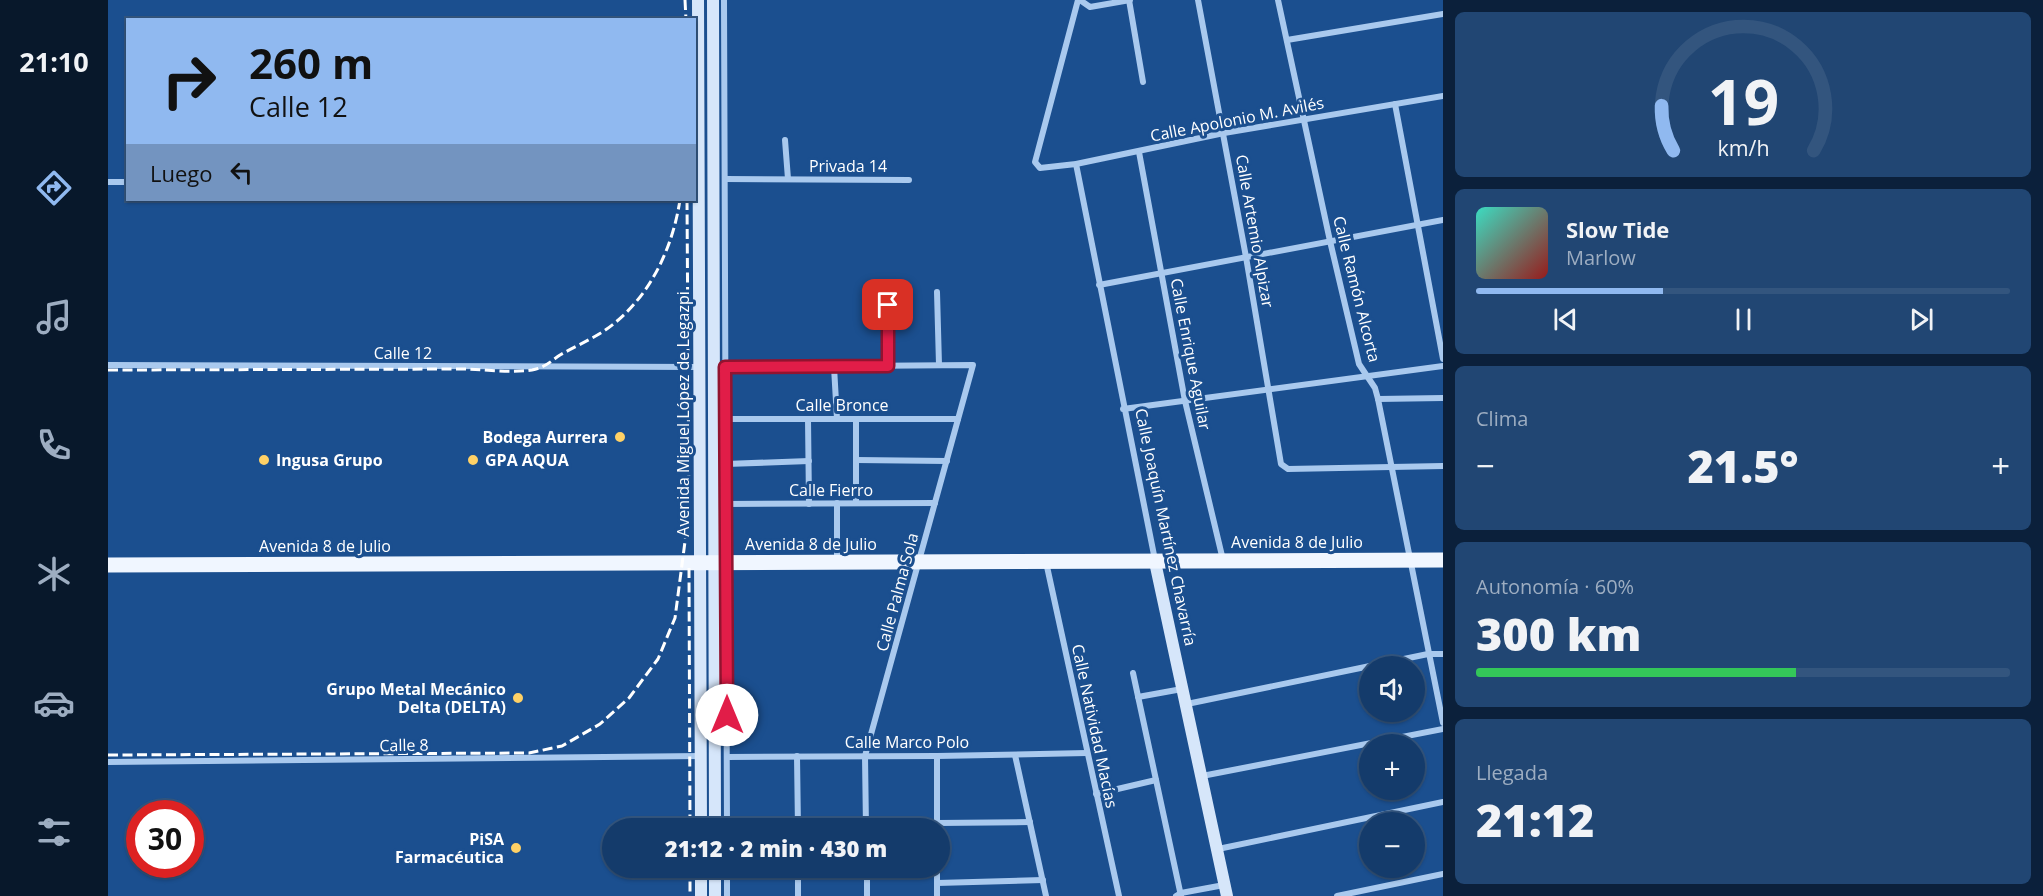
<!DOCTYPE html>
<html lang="es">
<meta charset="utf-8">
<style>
:root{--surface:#143b6b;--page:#214673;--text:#f1f3f6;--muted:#9dadc1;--line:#33557e;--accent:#90b9f0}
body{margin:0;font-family:"Open Sans",sans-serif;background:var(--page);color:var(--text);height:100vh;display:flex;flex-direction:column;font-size:22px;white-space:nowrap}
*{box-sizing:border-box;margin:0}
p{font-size:20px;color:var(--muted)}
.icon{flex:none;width:33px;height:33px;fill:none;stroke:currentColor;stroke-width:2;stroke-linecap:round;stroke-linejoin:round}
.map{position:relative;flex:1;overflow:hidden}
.panel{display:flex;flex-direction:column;gap:12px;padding:12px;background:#0b203b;width:600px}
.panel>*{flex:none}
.guide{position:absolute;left:18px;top:18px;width:570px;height:183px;border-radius:0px;box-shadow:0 2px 4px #0004,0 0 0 2px var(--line);background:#90b9f0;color:#111;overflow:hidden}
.buttons{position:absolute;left:1251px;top:656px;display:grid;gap:12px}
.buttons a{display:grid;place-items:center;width:66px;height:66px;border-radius:50%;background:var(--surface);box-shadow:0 2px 4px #0004,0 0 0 2px var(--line);font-size:30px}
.speed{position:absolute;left:18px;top:800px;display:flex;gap:12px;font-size:30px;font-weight:700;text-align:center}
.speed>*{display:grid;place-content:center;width:78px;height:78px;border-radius:50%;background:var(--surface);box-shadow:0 2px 4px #0004,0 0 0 2px var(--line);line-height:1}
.speed .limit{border:9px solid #d22;background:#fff;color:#111}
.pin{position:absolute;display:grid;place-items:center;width:51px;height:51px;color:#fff;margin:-26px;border-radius:12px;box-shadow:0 3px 9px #0006}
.me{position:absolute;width:66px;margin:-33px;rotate:0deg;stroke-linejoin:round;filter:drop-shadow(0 0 4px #0008)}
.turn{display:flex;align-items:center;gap:21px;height:126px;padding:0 24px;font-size:27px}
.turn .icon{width:78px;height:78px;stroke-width:2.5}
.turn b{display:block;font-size:42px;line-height:51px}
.then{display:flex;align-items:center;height:57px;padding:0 24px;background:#0003;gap:12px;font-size:22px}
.big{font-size:45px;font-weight:800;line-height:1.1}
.panel .card{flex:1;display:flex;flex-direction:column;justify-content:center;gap:9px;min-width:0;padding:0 21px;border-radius:9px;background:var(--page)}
.panel .dial{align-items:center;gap:0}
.dial svg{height:156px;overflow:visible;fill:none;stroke:var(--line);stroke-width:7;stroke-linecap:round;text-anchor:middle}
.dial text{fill:var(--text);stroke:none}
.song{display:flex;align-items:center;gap:18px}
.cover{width:72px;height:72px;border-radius:9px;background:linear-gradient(135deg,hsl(170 70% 55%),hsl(0 70% 35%))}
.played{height:6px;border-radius:3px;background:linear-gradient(90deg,var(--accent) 35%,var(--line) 35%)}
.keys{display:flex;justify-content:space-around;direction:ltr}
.heat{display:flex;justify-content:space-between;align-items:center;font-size:33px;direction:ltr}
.charge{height:9px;border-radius:4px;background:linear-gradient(90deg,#34c759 60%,var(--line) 0)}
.trip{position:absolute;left:494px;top:818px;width:348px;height:60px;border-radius:30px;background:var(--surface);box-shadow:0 2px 4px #0004,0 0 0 2px var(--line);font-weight:800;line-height:60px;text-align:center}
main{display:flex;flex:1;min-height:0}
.dock{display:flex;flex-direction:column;width:108px;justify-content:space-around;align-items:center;background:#08182b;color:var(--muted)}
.dock .icon{width:42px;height:42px}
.dock .active{color:var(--accent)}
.dock b{font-size:27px;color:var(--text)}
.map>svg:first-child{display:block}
</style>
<main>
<nav class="dock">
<b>21:10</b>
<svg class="icon active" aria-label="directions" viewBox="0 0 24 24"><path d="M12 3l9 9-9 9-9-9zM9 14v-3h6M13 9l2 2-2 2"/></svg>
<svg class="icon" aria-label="music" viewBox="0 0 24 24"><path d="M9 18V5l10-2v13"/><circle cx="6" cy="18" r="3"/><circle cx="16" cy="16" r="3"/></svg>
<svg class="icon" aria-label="phone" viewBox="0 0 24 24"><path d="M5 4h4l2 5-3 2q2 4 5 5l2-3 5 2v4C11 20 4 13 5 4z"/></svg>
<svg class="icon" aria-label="climate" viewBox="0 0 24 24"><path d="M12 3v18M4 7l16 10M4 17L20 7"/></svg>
<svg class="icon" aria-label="car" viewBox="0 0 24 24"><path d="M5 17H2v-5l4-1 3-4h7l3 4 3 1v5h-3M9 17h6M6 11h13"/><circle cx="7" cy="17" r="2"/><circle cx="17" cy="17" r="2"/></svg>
<svg class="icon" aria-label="filters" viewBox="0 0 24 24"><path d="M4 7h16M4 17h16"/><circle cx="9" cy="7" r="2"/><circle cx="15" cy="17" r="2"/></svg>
</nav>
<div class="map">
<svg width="1335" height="896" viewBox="0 0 1335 896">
<rect width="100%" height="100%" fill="#1b4f8f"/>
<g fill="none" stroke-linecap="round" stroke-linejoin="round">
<g stroke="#a9c9ee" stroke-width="6">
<polyline points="616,0 619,828"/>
<polyline points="970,0 927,162 932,168 968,164 1116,133 1335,96"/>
<polyline points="972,0 982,7 1022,0"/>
<polyline points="1021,0 1035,82"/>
<polyline points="1090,0 1138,257 1173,464 1180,469 1335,466"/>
<polyline points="1170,0 1222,241 1251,364 1267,388 1270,399 1335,723"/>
<polyline points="1179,40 1335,14"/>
<polyline points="1287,104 1335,359"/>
<polyline points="677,140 680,179"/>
<polyline points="1031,152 1077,401 1115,560"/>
<polyline points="968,164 1047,560"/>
<polyline points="617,179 801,180"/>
<polyline points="0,182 20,182"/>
<polyline points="991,285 1335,220"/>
<polyline points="829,292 831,365"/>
<polyline points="0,365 591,367"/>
<polyline points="780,366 780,284"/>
<polyline points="617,367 865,365 757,756 758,828"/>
<polyline points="726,367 729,419"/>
<polyline points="1270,399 1335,398"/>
<polyline points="1015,409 1335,366"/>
<polyline points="618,419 850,419"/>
<polyline points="700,419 701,504"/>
<polyline points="748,460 839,461"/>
<polyline points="618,464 701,461"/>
<polyline points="748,503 748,419"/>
<polyline points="618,504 827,503"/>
<polyline points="729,562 729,503"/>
<polyline points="938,562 1011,896"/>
<polyline points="1262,666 1320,654 1335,654"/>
<polyline points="1025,673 1073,896"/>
<polyline points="1030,697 1074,689"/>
<polyline points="1079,704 1262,666"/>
<polyline points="907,755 938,896"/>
<polyline points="689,756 690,828"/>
<polyline points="829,756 829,828"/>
<polyline points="619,757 829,756 979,753"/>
<polyline points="0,762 593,756"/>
<polyline points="1094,776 1335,729"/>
<polyline points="988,794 1048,780"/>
<polyline points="829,823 922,822"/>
<polyline points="1110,849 1335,802"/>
<polyline points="690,867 690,896"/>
<polyline points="759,867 759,896"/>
<polyline points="829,867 829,896"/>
<polyline points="829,883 935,880"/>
<polyline points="619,896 619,867"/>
<polyline points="1068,896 1073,893 1116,885"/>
<polyline points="1229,896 1335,874"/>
</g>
<g stroke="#d6e6fa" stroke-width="12">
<polyline points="590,0 593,828"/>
<polyline points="605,0 607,828"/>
<polyline points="1047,562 1119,896"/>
<polyline points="593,867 593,896"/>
<polyline points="607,867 607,896"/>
</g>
<polyline stroke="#f0f6ff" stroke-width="15" points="0,565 1335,560"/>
<g stroke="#fff" stroke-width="3" stroke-dasharray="10 4.5" stroke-linecap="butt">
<polyline points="577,0 578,20"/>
<polyline points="579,200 581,517"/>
<path d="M0,370L359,369C380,370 403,373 424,370C436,368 442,362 452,355C466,347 482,340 496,331C540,301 564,251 572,200"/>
<polyline points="581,568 582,828"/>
<polyline points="0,755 421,753 454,746 492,724 521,698 550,659 567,618 581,511"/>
<polyline points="582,867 582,896"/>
</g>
</g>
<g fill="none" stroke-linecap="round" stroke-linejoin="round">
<defs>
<polyline id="route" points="619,715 617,367 780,366 780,305"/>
</defs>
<use href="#route" stroke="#92132f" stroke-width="15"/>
<use href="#route" stroke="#e11d48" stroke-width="10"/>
</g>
<g fill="#ffd166" stroke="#1b4f8f" stroke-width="2">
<circle cx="512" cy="437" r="6"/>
<circle cx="156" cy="460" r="6"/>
<circle cx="365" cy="460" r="6"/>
<circle cx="410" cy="698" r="6"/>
<circle cx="408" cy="848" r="6"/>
</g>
<g text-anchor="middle" stroke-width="6" stroke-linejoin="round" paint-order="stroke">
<g font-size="16" fill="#fff" stroke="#1b4f8f">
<text transform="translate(1129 119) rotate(-11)" y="6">Calle Apolonio M. Avilés</text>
<text x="740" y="172">Privada 14</text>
<text transform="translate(1147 231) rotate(80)" y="6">Calle Artemio Alpizar</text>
<text transform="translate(1249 289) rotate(76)" y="6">Calle Ramón Alcorta</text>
<text x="295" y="359">Calle 12</text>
<text transform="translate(1083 354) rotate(79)" y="6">Calle Enrique Aguilar</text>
<text x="734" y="411">Calle Bronce</text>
<text transform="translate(575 414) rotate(-90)" y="6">Avenida Miguel López de Legazpi</text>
<text x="723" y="496">Calle Fierro</text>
<text transform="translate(1058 527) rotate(78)" y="6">Calle Joaquín Martínez Chavarría</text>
<text x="1189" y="548">Avenida 8 de Julio</text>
<text x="703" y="550">Avenida 8 de Julio</text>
<text x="217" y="552">Avenida 8 de Julio</text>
<text transform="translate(789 592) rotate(-75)" y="6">Calle Palma Sola</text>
<text transform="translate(987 726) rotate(78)" y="6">Calle Natividad Macías</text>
<text x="799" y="748">Calle Marco Polo</text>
<text transform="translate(296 745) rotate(-1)" y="6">Calle 8</text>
</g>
<g font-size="16" font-weight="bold" fill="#fff" stroke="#1b4f8f" text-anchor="end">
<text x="500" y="443">Bodega Aurrera</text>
<text x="168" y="466" text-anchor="start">Ingusa Grupo</text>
<text x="377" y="466" text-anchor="start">GPA AQUA</text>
<text x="398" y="695">Grupo Metal Mecánico<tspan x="398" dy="18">Delta (DELTA)</tspan></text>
<text x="396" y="845">PiSA<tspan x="396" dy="18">Farmacéutica</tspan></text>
</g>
</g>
</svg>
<div class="buttons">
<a><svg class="icon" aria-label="sound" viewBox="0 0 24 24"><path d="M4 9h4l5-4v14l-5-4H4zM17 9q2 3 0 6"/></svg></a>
<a>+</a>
<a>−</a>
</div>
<div class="speed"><div class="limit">30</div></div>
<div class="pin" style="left:780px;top:305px;background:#d93025"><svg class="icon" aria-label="arrive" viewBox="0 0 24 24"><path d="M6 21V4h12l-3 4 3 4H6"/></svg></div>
<svg class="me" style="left:619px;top:715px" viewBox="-20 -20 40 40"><circle r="19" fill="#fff"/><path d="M0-13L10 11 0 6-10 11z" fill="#e11d48"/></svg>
<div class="trip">21:12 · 2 min · 430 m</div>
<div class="guide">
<div class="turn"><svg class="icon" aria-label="right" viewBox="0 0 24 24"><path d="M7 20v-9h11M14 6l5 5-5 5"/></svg><div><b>260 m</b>Calle 12</div></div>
<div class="then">Luego<svg class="icon" aria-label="left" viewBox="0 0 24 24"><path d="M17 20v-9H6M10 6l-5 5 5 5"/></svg></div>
</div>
</div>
<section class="panel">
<div class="card dial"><svg viewBox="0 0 100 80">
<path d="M14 69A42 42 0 1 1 86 69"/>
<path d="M14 69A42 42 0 0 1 8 46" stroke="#90b9f0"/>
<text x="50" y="56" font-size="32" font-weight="700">19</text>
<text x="50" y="72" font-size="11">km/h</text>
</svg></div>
<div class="card">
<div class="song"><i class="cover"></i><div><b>Slow Tide</b><p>Marlow</p></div></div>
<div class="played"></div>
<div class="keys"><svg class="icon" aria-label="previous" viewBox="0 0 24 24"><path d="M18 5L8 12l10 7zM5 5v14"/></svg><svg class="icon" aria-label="pause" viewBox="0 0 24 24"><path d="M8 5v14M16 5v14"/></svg><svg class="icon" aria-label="next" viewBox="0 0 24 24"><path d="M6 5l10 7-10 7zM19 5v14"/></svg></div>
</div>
<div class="card"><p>Clima</p>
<div class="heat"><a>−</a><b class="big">21.5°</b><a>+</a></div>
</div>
<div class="card"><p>Autonomía · 60%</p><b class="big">300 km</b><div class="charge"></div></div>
<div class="card"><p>Llegada</p><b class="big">21:12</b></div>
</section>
</main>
